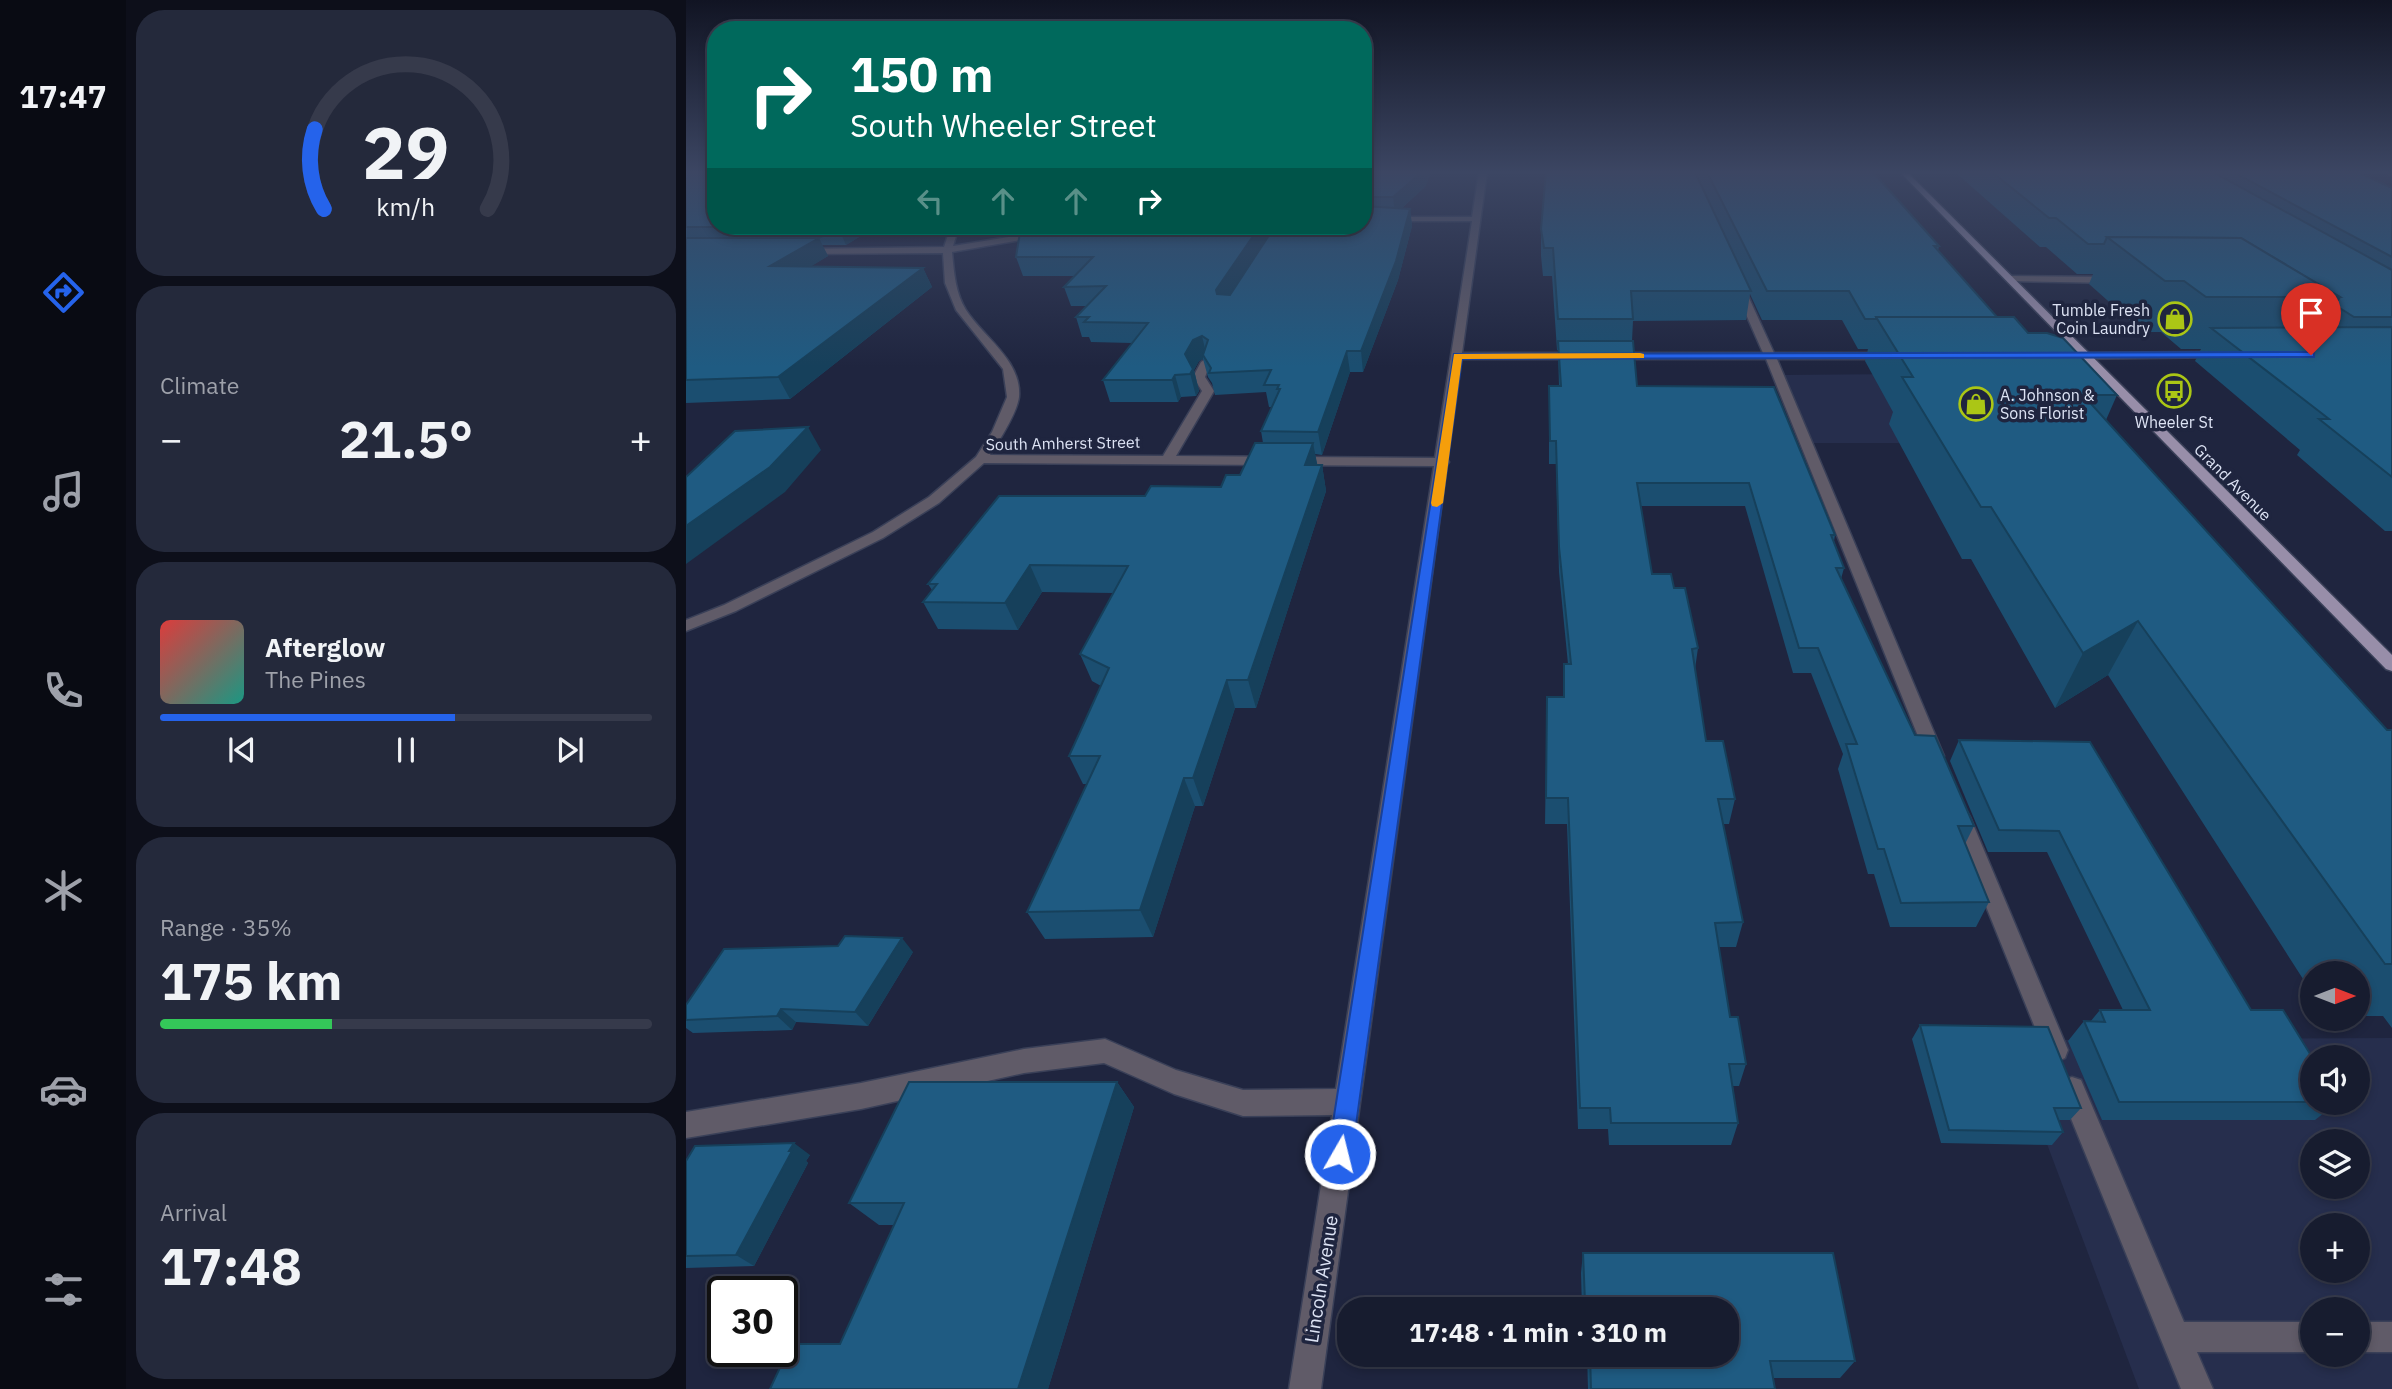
<!DOCTYPE html>
<meta charset="utf-8">
<style>
:root{--surface:#171c2f;--page:#24293b;--text:#f1f3f6;--muted:#9ea1aa;--line:#363a4b;--accent:#2563eb}
body{margin:0;font-family:"IBM Plex Sans",sans-serif;background:var(--page);color:var(--text);height:100vh;display:flex;flex-direction:column;font-size:26px;white-space:nowrap}
*{box-sizing:border-box;margin:0}
p{font-size:23px;color:var(--muted)}
.icon{flex:none;width:38px;height:38px;fill:none;stroke:currentColor;stroke-width:2;stroke-linecap:round;stroke-linejoin:round}
.map{position:relative;flex:1;overflow:hidden}
.details{display:flex;flex-direction:column;gap:10px;padding:10px;background:#0d0f1a;width:560px}
.details>*{flex:none}
.guide{position:absolute;left:21px;top:21px;width:665px;height:214px;border-radius:28px;box-shadow:0 4px 10px #0003,0 0 0 2px var(--line);background:#00695c;color:#fff;overflow:hidden}
.needle{width:46px;rotate:90deg}
.controls{position:absolute;left:1614px;top:961px;display:grid;gap:14px}
.controls a{display:grid;place-items:center;width:70px;height:70px;border-radius:50%;background:var(--surface);box-shadow:0 4px 10px #0003,0 0 0 2px var(--line);font-size:35px}
.speed{position:absolute;left:21px;top:1276px;display:flex;gap:14px;font-size:35px;font-weight:700;text-align:center}
.speed>*{display:grid;place-content:center;width:91px;height:91px;border-radius:50%;background:var(--surface);box-shadow:0 4px 10px #0003,0 0 0 2px var(--line);line-height:1}
.speed .limit{border:4px solid #111;border-radius:10px;background:#fff;color:#111}
.pin{position:absolute;display:grid;place-items:center;width:60px;height:60px;color:#fff;margin:-72px -30px;border-radius:50% 50% 50% 0;rotate:-45deg;box-shadow:0 0 7px #0007}
.pin .icon{rotate:45deg}
.me{position:absolute;width:77px;margin:-38px;rotate:8deg;stroke-linejoin:round;filter:drop-shadow(0 0 5px #0008)}
.turn{display:flex;align-items:center;gap:24px;height:147px;padding:0 28px;font-size:32px}
.turn .icon{width:91px;height:91px;stroke-width:2.5}
.turn b{display:block;font-size:49px;line-height:60px}
.lanes{display:flex;align-items:center;height:66px;padding:0 28px;background:#0003;justify-content:center;gap:35px;direction:ltr}
.lanes .off{opacity:.35}
.big{font-size:52px;font-weight:700;line-height:1.1}
.details .widget{flex:1;display:flex;flex-direction:column;justify-content:center;gap:10px;min-width:0;padding:0 24px;border-radius:28px;background:var(--page)}
.details .dial{align-items:center;gap:0}
.dial svg{height:182px;overflow:visible;fill:none;stroke:var(--line);stroke-width:7;stroke-linecap:round;text-anchor:middle}
.dial text{fill:var(--text);stroke:none}
.song{display:flex;align-items:center;gap:21px}
.cover{width:84px;height:84px;border-radius:10px;background:linear-gradient(135deg,hsl(0 70% 55%),hsl(170 70% 35%))}
.played{height:7px;border-radius:4px;background:linear-gradient(90deg,var(--accent) 60%,var(--line) 60%)}
.keys{display:flex;justify-content:space-around;direction:ltr}
.heat{display:flex;justify-content:space-between;align-items:center;font-size:38px;direction:ltr}
.charge{height:10px;border-radius:5px;background:linear-gradient(90deg,#34c759 35%,var(--line) 0)}
.trip{position:absolute;left:651px;top:1297px;width:402px;height:70px;border-radius:28px;background:var(--surface);box-shadow:0 4px 10px #0003,0 0 0 2px var(--line);font-weight:700;line-height:70px;text-align:center}
main{display:flex;flex:1;min-height:0}
.menu{display:flex;flex-direction:column;width:126px;justify-content:space-around;align-items:center;background:#090b13;color:var(--muted)}
.menu .icon{width:49px;height:49px}
.menu .current{color:var(--accent)}
.menu b{font-size:32px;color:var(--text)}
.map>svg:first-child{display:block}
</style>
<main>
<nav class="menu">
<b>17:47</b>
<svg class="icon current" aria-label="directions" viewBox="0 0 24 24"><path d="M12 3l9 9-9 9-9-9zM9 14v-3h6M13 9l2 2-2 2"/></svg>
<svg class="icon" aria-label="music" viewBox="0 0 24 24"><path d="M9 18V5l10-2v13"/><circle cx="6" cy="18" r="3"/><circle cx="16" cy="16" r="3"/></svg>
<svg class="icon" aria-label="phone" viewBox="0 0 24 24"><path d="M5 4h4l2 5-3 2q2 4 5 5l2-3 5 2v4C11 20 4 13 5 4z"/></svg>
<svg class="icon" aria-label="climate" viewBox="0 0 24 24"><path d="M12 3v18M4 7l16 10M4 17L20 7"/></svg>
<svg class="icon" aria-label="car" viewBox="0 0 24 24"><path d="M5 17H2v-5l4-1 3-4h7l3 4 3 1v5h-3M9 17h6M6 11h13"/><circle cx="7" cy="17" r="2"/><circle cx="17" cy="17" r="2"/></svg>
<svg class="icon" aria-label="filters" viewBox="0 0 24 24"><path d="M4 7h16M4 17h16"/><circle cx="9" cy="7" r="2"/><circle cx="15" cy="17" r="2"/></svg>
</nav>
<section class="details">
<div class="widget dial"><svg viewBox="0 0 100 80">
<path d="M14 69A42 42 0 1 1 86 69"/>
<path d="M14 69A42 42 0 0 1 10 34" stroke="#2563eb"/>
<text x="50" y="56" font-size="32" font-weight="700">29</text>
<text x="50" y="72" font-size="11">km/h</text>
</svg></div>
<div class="widget"><p>Climate</p>
<div class="heat"><a>−</a><b class="big">21.5°</b><a>+</a></div>
</div>
<div class="widget">
<div class="song"><i class="cover"></i><div><b>Afterglow</b><p>The Pines</p></div></div>
<div class="played"></div>
<div class="keys"><svg class="icon" aria-label="previous" viewBox="0 0 24 24"><path d="M18 5L8 12l10 7zM5 5v14"/></svg><svg class="icon" aria-label="pause" viewBox="0 0 24 24"><path d="M8 5v14M16 5v14"/></svg><svg class="icon" aria-label="next" viewBox="0 0 24 24"><path d="M6 5l10 7-10 7zM19 5v14"/></svg></div>
</div>
<div class="widget"><p>Range · 35%</p><b class="big">175 km</b><div class="charge"></div></div>
<div class="widget"><p>Arrival</p><b class="big">17:48</b></div>
</section>
<div class="map">
<svg width="1706" height="1389" viewBox="0 0 1706 1389">
<rect width="100%" height="100%" fill="#1f253f"/>
<g fill="#262e4d" fill-rule="evenodd">
<polygon points="1353,373 1417,443 1126,443 1094,375"/>
<path d="M1706,1038V1389H1453L1322,1040ZM1626,1057H1671V1102H1626ZM1626,1141H1671V1186H1626ZM1626,1225H1671V1270H1626ZM1626,1309H1671V1354H1626Z"/>
</g>
<g fill="none" stroke-linecap="round" stroke-linejoin="round">
<defs>
<g id="minor">
<path d="M793,172H801L776,353H894L899,356L894,359H775L761,459L763,462L761,465L635,1389H603L646,1115L557,1116L488,1094L418,1063L338,1073L175,1109L0,1138V1112L175,1083L338,1049L419,1039L490,1070L557,1090L650,1089L748,466L298,463L253,503L197,538L50,611L0,631V620L38,605L187,532L243,497L290,457L306,432L321,397L317,369L270,310L259,283L257,253L117,254L114,253V249L258,247L265,226H273L267,246L360,231L357,236L266,252C268,272 269,292 280,310C297,337 336,360 333,397C331,413 313,441 304,455L477,456L516,391L507,377L515,362L520,359L525,362L519,377L528,391L490,456L749,458L786,221H677V217H786Z"/>
<polygon points="1699,172 1706,172 1706,176"/>
<polygon points="1324,276 1427,277 1432,280 1427,283 1321,281 1321,277"/>
<polygon points="1053,284 1058,287 1088,353 1202,353 1207,356 1202,359 1091,359 1258,756 1256,761 1242,761 1240,756 1080,359 926,359 921,356 926,353 1077,353 1048,287"/>
<polygon points="1535,352 1539,353 1539,357 1384,359 1379,356 1384,353"/>
<polygon points="1274,809 1281,812 1284,817 1382,1050 1379,1058 1370,1062 1361,1058 1358,1050 1264,817 1267,812"/>
<polygon points="1386,1077 1395,1080 1498,1322 1626,1322 1626,1352 1511,1352 1527,1389 1495,1389 1373,1089 1377,1080"/>
<rect x="1671" y="1322" width="35" height="30"/>
</g>
<polygon id="major" points="1214,172 1221,172 1706,655 1706,671 1700,669"/>
</defs>
<use href="#minor" stroke="#3a4058" stroke-width="3"/>
<use href="#major" stroke="#3a4058" stroke-width="3"/>
<use href="#minor" fill="#605b68" fill-rule="evenodd"/>
<use href="#major" fill="#988ea9" fill-rule="evenodd"/>
</g>
<g fill="#1b4e70">
<polygon points="0,172 30,226 191,226 160,245 136,245 142,256 125,266 237,268 246,287 104,399 0,403"/>
<polygon points="677,172 740,186 716,208 724,209 726,226 712,280 677,372 664,372 636,455 629,454 631,465 636,465 640,491 570,708 549,708 517,806 509,806 467,937 359,939 341,912 401,784 397,784 383,756 415,686 406,681 394,654 427,593 356,592 332,630 252,629 237,602 246,590 242,584 459,496 535,487 554,475 577,443 575,431 586,407 583,407 580,392 529,395 526,383 522,377 517,359 513,361 508,370 513,391 510,396 495,397 492,402 424,402 417,380 446,343 405,342 403,337 396,337 390,317 400,306 385,306 378,287 389,276 337,276 330,257 677,226"/>
<polygon points="860,172 1187,172 1253,246 1252,251 1311,317 1342,333 1431,395 1420,420 1701,730 1706,730 1706,1028 1697,1016 1671,1016 1671,973 1626,973 1626,993 1422,675 1369,708 1285,559 1276,559 1203,424 1207,412 1179,361 1182,349 1172,349 1156,320 1076,320 1064,294 1060,320 947,321 946,341 951,386 1149,535 1148,541 1158,568 1155,579 1229,735 1288,826 1279,844 1303,902 1290,927 1204,927 1188,874 1182,874 1152,769 1157,754 1125,673 1107,673 1059,506 955,506 966,574 988,588 1012,648 1009,669 1020,741 1049,799 1043,824 1037,824 1057,922 1050,947 1033,947 1044,1017 1060,1064 1053,1086 1047,1086 1052,1123 1045,1145 923,1145 922,1129 892,1129 881,824 859,824 861,697 877,697 878,664 882,664 873,572 870,464 863,464 863,407 873,386 872,350 871,350 866,276 857,276 855,256 855,229"/>
<polygon points="1269,172 1671,172 1706,188 1706,531 1699,531 1611,455 1614,450 1509,361 1515,349 1495,349 1475,332 1457,332 1403,284 1407,274 1391,274 1360,247 1354,247"/>
<polygon points="1273,740 1404,742 1565,1010 1626,1057 1626,1102 1652,1102 1629,1120 1416,1120 1382,1041 1398,1021 1404,1022 1414,1010 1437,1010 1361,852 1302,852 1264,761"/>
<polygon points="227,952 182,1026 110,1022 106,1030 7,1033 0,1028 0,1005"/>
<polygon points="1234,1025 1395,1108 1384,1120 1373,1120 1377,1132 1366,1145 1255,1143 1226,1039"/>
<polygon points="431,1082 448,1107 362,1389 84,1389 154,1344 208,1225 193,1225 163,1203"/>
<polygon points="124,1155 120,1161 122,1163 68,1266 0,1268 0,1161"/>
<polygon points="897,1253 1147,1253 1169,1361 1154,1378 1087,1378 1089,1389 902,1389 901,1354 1041,1354 1041,1309 896,1309 895,1273"/>
</g>
<g fill="#16405b">
<polygon points="736,172 745,172 740,186 709,214 707,197"/>
<polygon points="724,209 726,226 712,280 677,372 675,351"/>
<polygon points="154,226 191,226 160,245 152,227"/>
<polygon points="574,226 589,226 535,310 530,290"/>
<polygon points="133,238 142,256 95,285 84,266"/>
<polygon points="237,268 246,287 104,399 92,377"/>
<polygon points="516,336 521,357 517,355 517,359 513,361 508,370 513,391 510,396 499,354 507,340"/>
<polygon points="661,351 664,372 636,455 632,432"/>
<polygon points="489,375 495,397 492,402 486,380"/>
<polygon points="122,427 135,450 99,492 0,564 0,526"/>
<polygon points="627,443 632,468 619,465"/>
<polygon points="636,465 640,491 570,708 562,680"/>
<polygon points="344,565 356,592 332,630 319,603"/>
<polygon points="1452,621 1422,675 1369,708 1397,653"/>
<polygon points="541,680 549,708 517,806 507,778"/>
<polygon points="498,778 509,806 467,937 454,910"/>
<polygon points="216,938 227,952 182,1026 169,1012"/>
<polygon points="95,1009 110,1022 106,1030 91,1016"/>
<polygon points="431,1082 448,1107 362,1389 332,1389"/>
<polygon points="108,1143 124,1155 120,1161 122,1163 68,1266 50,1255"/>
</g>
<g fill="#1f5b82" stroke="#16405b" stroke-width="2">
<polygon points="0,172 30,172 30,226 154,226 152,227 0,227"/>
<polygon points="677,172 736,172 707,197 677,197"/>
<polygon points="860,172 1009,172 1065,291 945,291 947,319 872,319 867,248 858,248 855,229"/>
<polygon points="1021,172 1187,172 1253,246 1248,246 1311,317 1190,317 1190,319 1179,319 1163,291 1081,291"/>
<polygon points="1306,172 1527,172 1706,270 1706,317 1668,317 1649,305 1654,297 1555,238 1421,237 1418,244 1402,244 1370,218 1363,218"/>
<polygon points="1547,172 1671,172 1706,188 1706,257"/>
<polygon points="677,206 724,209 710,261 675,351 661,351 632,432 575,431 594,389 591,389 593,385 578,385 585,370 523,373 525,368 517,355 522,340 516,336 507,340 499,354 507,369 504,374 489,375 486,380 417,380 462,323 398,322 403,317 390,317 420,286 378,287 407,257 330,257 335,226 574,226 530,290 531,294 544,295 589,226 677,226"/>
<polygon points="1421,237 1555,238 1654,297 1520,297 1498,281 1479,281"/>
<polygon points="0,238 133,238 84,266 237,268 92,377 0,380"/>
<polygon points="1190,317 1328,317 1342,333 1361,333 1377,338 1431,395 1397,395 1701,730 1706,730 1706,964 1699,964 1452,621 1397,653 1305,507 1295,507 1216,377 1227,377"/>
<polygon points="1706,327 1706,477 1633,419 1643,419 1525,328"/>
<polygon points="872,341 947,341 951,386 1088,387 1149,535 1145,535 1158,568 1150,568 1229,735 1249,736 1288,826 1272,826 1303,902 1215,903 1198,849 1192,849 1160,744 1171,744 1132,648 1113,648 1063,483 951,483 966,574 985,574 988,588 999,588 1012,648 1006,649 1020,741 1037,741 1049,799 1032,799 1057,922 1029,923 1044,1017 1052,1017 1060,1064 1043,1064 1052,1123 925,1123 924,1108 894,1108 882,798 860,798 861,697 878,697 878,664 885,664 873,547 870,441 864,441 863,386 875,386"/>
<polygon points="122,427 84,467 0,526 0,477 49,431"/>
<polygon points="569,443 627,443 619,465 636,465 562,680 541,680 507,778 498,778 454,910 341,912 414,756 383,756 423,668 394,654 442,566 344,565 319,603 237,602 251,584 242,584 313,496 459,496 465,486 535,487 540,475 554,475"/>
<polygon points="1273,740 1404,742 1565,1010 1597,1010 1626,1057 1626,1102 1433,1102 1398,1021 1419,1022 1414,1010 1464,1010 1373,831 1313,830"/>
<polygon points="159,936 216,938 169,1012 95,1009 91,1016 0,1020 0,1005 38,949 152,946"/>
<polygon points="1234,1025 1362,1027 1395,1108 1368,1108 1377,1132 1263,1130"/>
<polygon points="223,1082 431,1082 332,1389 84,1389 105,1344 154,1344 218,1203 163,1203"/>
<polygon points="108,1143 103,1151 106,1151 50,1255 0,1256 0,1161 9,1146"/>
<polygon points="897,1253 1147,1253 1169,1361 1084,1361 1089,1389 905,1389 904,1354 1041,1354 1041,1309 902,1309 902,1302 899,1302"/>
</g>
<linearGradient id="sky" x2="0" y2="1"><stop stop-color="#111423"/><stop offset="0.47" stop-color="#3c4663"/><stop offset="1" stop-color="#3c4663" stop-opacity="0"/></linearGradient>
<rect width="1706" height="367" fill="url(#sky)"/>
<polygon fill="#2563eb" stroke="#184099" stroke-width="2" points="1625,352 1628,353 1628,357 776,359 666,1154 663,1162 654,1166 645,1162 642,1154 768,354"/>
<polygon fill="#f59e0b" points="954,353 958,354 958,358 776,359 757,503 751,507 746,506 745,503 768,354"/>
<defs>
<symbol id="shop-ring" viewBox="-11 -11 22 22"><circle r="9.5" fill="#1f253f" stroke="#abc615" stroke-width="1.5"/><path d="M-5-2.5h2.3a2.7 3.5 0 0 1 5.4 0H5L5.5 6h-11ZM-1.5-2.5h3a1.5 2.3 0 0 0-3 0Z" fill="#abc615"/></symbol>
<symbol id="bus-ring" viewBox="-11 -11 22 22"><circle r="9.5" fill="#1f253f" stroke="#abc615" stroke-width="1.5"/><path d="M-5-6H5V4H4V6H2V4H-2V6H-4V4H-5ZM-3.5-4V0h7V-4ZM-3.5 1.2v1.5H-2V1.2ZM2 1.2v1.5H3.5V1.2Z" fill="#abc615"/></symbol>
</defs>
<g fill-rule="evenodd">
<use href="#shop-ring" x="1470" y="300" width="38" height="38"/>
<use href="#bus-ring" x="1469" y="372" width="38" height="38"/>
<use href="#shop-ring" x="1271" y="385" width="38" height="38"/>
</g>
<g text-anchor="middle" stroke-width="7" stroke-linejoin="round" paint-order="stroke">
<g font-size="16" fill="#dde3f4" stroke="#1f253f" text-anchor="end">
<text x="1464" y="316">Tumble Fresh<tspan x="1464" dy="18">Coin Laundry</tspan></text>
<text x="1314" y="401" text-anchor="start">A. Johnson &amp;<tspan x="1314" dy="18">Sons Florist</tspan></text>
<text x="1488" y="428" text-anchor="middle">Wheeler St</text>
</g>
<g font-size="16" fill="#dde3f4" stroke="#1f253f">
<text transform="translate(377 443) rotate(-1)" y="6">South Amherst Street</text>
<text transform="translate(1547 482) rotate(45)" y="6">Grand Avenue</text>
</g>
<g font-size="19" fill="#dde3f4" stroke="#1f253f">
<text transform="translate(635 1279) rotate(-81)" y="7">Lincoln Avenue</text>
</g>
</g>
</svg>
<div class="controls">
<a><svg class="needle" viewBox="-14 -14 28 28"><path d="M0-13l5 13h-10z" fill="#e53935"/><path d="M0 13l5-13h-10z" fill="#9ea1aa"/></svg></a>
<a><svg class="icon" aria-label="sound" viewBox="0 0 24 24"><path d="M4 9h4l5-4v14l-5-4H4zM17 9q2 3 0 6"/></svg></a>
<a><svg class="icon" aria-label="layers" viewBox="0 0 24 24"><path d="M12 4l9 5-9 5-9-5zM3 14l9 5 9-5"/></svg></a>
<a>+</a>
<a>−</a>
</div>
<div class="speed"><div class="limit">30</div></div>
<div class="pin" style="left:1625px;top:355px;background:#d93025"><svg class="icon" aria-label="arrive" viewBox="0 0 24 24"><path d="M6 21V4h12l-3 4 3 4H6"/></svg></div>
<svg class="me" style="left:654px;top:1154px" viewBox="-20 -20 40 40"><circle r="17" fill="#2563eb" stroke="#fff" stroke-width="3"/><path d="M0-11L8 9 0 5-8 9z" fill="#fff"/></svg>
<div class="trip">17:48 · 1 min · 310 m</div>
<div class="guide">
<div class="turn"><svg class="icon" aria-label="right" viewBox="0 0 24 24"><path d="M7 20v-9h11M14 6l5 5-5 5"/></svg><div><b>150 m</b>South Wheeler Street</div></div>
<div class="lanes"><svg class="icon off" aria-label="left" viewBox="0 0 24 24"><path d="M17 20v-9H6M10 6l-5 5 5 5"/></svg><svg class="icon off" aria-label="ahead" viewBox="0 0 24 24"><path d="M12 20V5M6 11l6-6 6 6"/></svg><svg class="icon off" aria-label="ahead" viewBox="0 0 24 24"><path d="M12 20V5M6 11l6-6 6 6"/></svg><svg class="icon" aria-label="right" viewBox="0 0 24 24"><path d="M7 20v-9h11M14 6l5 5-5 5"/></svg></div>
</div>
</div>
</main>
